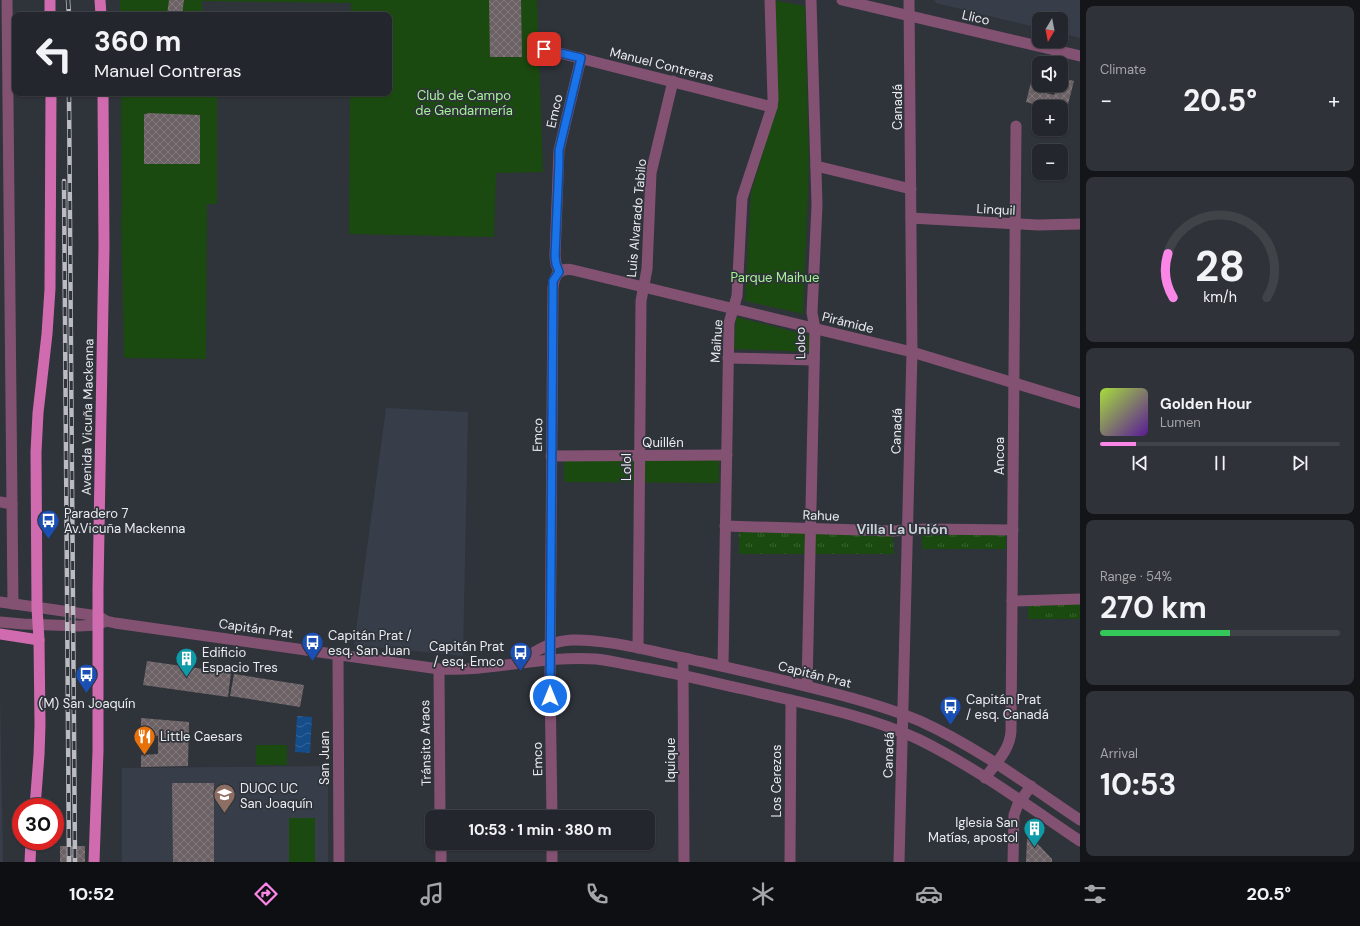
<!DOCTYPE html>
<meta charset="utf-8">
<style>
:root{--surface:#23262c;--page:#2f3238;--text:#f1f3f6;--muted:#a3a5a9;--line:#404348;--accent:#fa87e7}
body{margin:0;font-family:"DM Sans",sans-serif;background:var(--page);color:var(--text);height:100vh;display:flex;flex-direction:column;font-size:15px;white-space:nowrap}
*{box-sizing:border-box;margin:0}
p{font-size:13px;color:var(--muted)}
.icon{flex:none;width:22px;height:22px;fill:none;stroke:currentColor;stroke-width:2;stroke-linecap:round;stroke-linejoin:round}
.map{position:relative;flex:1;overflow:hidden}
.panel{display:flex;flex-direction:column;gap:6px;padding:6px;background:#131518;width:280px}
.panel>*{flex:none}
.top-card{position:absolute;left:12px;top:12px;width:380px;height:84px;border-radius:8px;box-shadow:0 1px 3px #0004,0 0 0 1px var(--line);background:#23262c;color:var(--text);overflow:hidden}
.needle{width:26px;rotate:190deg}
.fabs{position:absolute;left:1032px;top:12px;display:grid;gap:8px}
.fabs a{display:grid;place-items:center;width:36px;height:36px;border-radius:8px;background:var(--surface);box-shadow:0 1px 3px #0004,0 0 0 1px var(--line);font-size:20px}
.speed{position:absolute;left:12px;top:798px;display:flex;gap:8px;font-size:20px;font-weight:700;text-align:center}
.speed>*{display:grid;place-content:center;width:52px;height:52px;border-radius:50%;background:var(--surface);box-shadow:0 1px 3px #0004,0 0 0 1px var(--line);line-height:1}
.speed .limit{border:6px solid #d22;background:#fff;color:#111}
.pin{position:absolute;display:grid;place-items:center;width:34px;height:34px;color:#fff;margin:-17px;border-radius:8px;box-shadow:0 2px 6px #0006}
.me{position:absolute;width:44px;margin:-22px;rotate:0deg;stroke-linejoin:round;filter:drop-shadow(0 0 3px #0008)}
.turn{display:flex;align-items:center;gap:14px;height:84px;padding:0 16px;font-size:18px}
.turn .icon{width:52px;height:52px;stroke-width:2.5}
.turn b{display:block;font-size:28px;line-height:34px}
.big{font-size:30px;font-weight:700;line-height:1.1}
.panel .card{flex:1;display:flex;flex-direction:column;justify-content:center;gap:6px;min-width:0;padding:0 14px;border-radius:8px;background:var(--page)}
.panel .dial{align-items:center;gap:0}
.dial svg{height:104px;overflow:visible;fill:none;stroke:var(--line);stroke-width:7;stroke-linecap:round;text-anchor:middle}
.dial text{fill:var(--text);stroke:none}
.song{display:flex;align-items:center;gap:12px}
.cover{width:48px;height:48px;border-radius:6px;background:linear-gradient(135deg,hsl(80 70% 55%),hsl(270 70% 35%))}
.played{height:4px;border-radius:2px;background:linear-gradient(90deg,var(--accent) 15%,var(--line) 15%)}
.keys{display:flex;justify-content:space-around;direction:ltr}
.heat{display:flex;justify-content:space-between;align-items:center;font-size:22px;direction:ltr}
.charge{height:6px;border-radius:3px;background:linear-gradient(90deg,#34c759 54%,var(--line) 0)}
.trip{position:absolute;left:425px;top:810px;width:230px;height:40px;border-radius:8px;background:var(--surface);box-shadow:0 1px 3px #0004,0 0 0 1px var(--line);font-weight:700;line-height:40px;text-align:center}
.dock{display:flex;height:64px;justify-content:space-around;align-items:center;background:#0e0f12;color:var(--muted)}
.dock .icon{width:28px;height:28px}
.dock .current{color:var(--accent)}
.dock b{font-size:18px;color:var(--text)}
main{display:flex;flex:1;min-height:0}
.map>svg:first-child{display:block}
</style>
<main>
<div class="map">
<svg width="1080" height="862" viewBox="0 0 1080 862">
<defs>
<pattern id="grass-tufts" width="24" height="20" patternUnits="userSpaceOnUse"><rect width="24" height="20" fill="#1b4a10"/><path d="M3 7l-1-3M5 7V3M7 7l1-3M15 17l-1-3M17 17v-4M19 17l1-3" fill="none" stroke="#3c6433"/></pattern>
<pattern id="water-waves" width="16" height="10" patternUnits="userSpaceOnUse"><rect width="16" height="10" fill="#154d8a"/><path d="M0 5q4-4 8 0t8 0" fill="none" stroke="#37679b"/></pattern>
<pattern id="building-cross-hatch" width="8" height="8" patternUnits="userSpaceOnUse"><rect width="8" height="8" fill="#6c6266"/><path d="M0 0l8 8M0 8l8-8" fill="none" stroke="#81797c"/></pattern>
</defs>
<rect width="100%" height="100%" fill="#2f333a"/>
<g fill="#373e49">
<polygon points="934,0 1080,0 1080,38 1061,33 1061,19 1039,19 1039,28 936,3"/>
<polygon points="386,408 468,412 463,656 354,645"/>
<polygon points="0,689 0,691 3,862 0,862"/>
<polygon points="328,766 328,862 122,862 122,768"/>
</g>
<g fill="url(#grass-tufts)">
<polygon points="739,531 893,536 894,554 739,554"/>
<polygon points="922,533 1006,534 1006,549 922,549"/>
<polygon points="1080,603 1080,619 1028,619 1028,605"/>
</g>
<g fill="#1b4a10">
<polygon points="120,0 537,0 543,172 496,173 494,237 349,234 350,93 389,93 389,15 351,15 351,3 202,1 202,15 120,15"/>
<polygon points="773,0 805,6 809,166 803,314 745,301 751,192 777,107"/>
<polygon points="121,93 217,93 217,204 207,204 206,359 124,358 121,215 122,214"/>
<polygon points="736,317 811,336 811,352 734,349"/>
<polygon points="564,460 719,460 719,483 564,482"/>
<rect x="256" y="745" width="31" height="20"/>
<rect x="289" y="818" width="26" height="44"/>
</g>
<polygon fill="url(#water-waves)" points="297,716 312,717 310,753 295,752"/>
<g fill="url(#building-cross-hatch)">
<polygon points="169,0 184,0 182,15 167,15"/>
<polygon points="489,0 521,0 522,57 490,57"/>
<polygon points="1034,70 1039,71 1039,85 1045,85 1043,92 1054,95 1057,85 1061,85 1061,78 1074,81 1066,112 1061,111 1061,107 1045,107 1026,102"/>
<polygon points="147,113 200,115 200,164 144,164 144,114 147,114"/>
<polygon points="147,661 231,673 228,697 143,685"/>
<polygon points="234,674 304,685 300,707 230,696"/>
<polygon points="141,718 189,722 188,766 141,767 141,755 158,754 158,736 141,734"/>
<polygon points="172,783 214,783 214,862 173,862"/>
<polygon points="1027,839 1033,839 1052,859 1052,862 1026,862"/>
<rect x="60" y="846" width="25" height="16"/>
</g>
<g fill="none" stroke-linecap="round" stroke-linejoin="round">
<g stroke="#835272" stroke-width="11">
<polyline points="7,0 13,604"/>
<polyline points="544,49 772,107"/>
<polyline points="816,166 911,189"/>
<polyline points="911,218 1038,225 1080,224"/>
<polyline points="559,272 556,264 555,256 559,150 581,58"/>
<polyline points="728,358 814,360"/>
<polyline points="551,456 727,455"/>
<polyline points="0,502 12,504"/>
<polyline points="725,526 893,531 926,529 1013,530"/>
<polyline points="1012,601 1080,599"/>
<polyline points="638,648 641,301 647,269 651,173 673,81"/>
<polyline points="683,658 684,862"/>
<polyline points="723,666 729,323 737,296 742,198 772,107 773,99 770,0"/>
<polyline points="439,669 440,817"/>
<polyline points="807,686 815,328 812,313 817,205 811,0"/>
<path d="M985,778C996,763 1010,750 1011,731L1016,126"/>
<path d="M552,817L550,681L553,288C554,275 560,267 573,270L912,352L1080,403"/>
<polyline points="441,843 441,862"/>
<polyline points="552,843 552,862"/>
<polyline points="790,862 791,700"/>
<polyline points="899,862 912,352 909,0"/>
<polyline points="1013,862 1014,815 1018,804 1031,786"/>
</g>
<g stroke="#835272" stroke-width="11">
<polyline points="842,0 1080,56"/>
<path d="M0,602L98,616L106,621L115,623L439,669C491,672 543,655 596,659C613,661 629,665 646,668C679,674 711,682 743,689C801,703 864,714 918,739C975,767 1028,806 1080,841"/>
<polyline points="0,622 23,624 79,626 97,625 106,621"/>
<polyline points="338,654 339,862"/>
<path d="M521,662C535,650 553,641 572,640C609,639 653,652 689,659C734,669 780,679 825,691C857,699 889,708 920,721C977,747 1028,785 1080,820"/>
</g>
<g stroke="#d06baf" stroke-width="11">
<polyline points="50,0 50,15"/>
<polyline points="100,0 101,15"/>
<polyline points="0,634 39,640"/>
<polyline points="35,807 39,755 40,725 39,640 37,608 36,452 38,413 47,334 50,289 51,93"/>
<polyline points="30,862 31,841"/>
<polyline points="94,862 98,751 98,588 104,247 103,93"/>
</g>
<defs>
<g id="rail">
<polyline points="68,0 69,15"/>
<polyline points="69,93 75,862"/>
<polyline points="64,181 69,862"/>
</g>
</defs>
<use href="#rail" stroke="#babcc2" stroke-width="4.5"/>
<use href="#rail" stroke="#2f333a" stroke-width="3" stroke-dasharray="9" stroke-linecap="butt"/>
</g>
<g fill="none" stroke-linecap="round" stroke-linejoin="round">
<defs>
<polyline id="route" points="544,49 581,58 559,150 559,162 555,256 556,264 559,272 553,281 553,288 550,696"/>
</defs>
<use href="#route" stroke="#114b97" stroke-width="10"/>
<use href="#route" stroke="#1a73e8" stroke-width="7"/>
</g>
<defs>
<symbol id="bus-pin" viewBox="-11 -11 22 30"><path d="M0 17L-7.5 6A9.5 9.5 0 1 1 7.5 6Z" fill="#1a4fb4" stroke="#2f333a"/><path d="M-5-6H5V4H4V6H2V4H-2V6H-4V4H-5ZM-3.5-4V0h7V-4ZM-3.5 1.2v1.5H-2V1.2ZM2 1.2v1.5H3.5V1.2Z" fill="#fff"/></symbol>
<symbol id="building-pin" viewBox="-11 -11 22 30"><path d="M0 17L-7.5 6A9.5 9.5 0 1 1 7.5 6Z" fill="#0f9aa8" stroke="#2f333a"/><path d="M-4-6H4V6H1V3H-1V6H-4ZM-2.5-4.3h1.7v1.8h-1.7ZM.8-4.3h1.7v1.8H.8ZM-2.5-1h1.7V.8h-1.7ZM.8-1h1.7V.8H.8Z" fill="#fff"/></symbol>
<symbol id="restaurant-pin" viewBox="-11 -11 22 30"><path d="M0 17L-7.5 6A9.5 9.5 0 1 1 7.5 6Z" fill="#e8710a" stroke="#2f333a"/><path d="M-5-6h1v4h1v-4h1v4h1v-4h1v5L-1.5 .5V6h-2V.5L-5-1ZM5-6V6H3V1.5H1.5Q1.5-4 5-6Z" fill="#fff"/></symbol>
<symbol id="university-pin" viewBox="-11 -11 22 30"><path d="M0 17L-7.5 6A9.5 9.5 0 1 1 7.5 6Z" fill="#8d6e63" stroke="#2f333a"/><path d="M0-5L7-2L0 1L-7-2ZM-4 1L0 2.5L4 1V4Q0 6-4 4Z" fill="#fff"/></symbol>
</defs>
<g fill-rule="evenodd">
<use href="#bus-pin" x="36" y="508" width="25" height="34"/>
<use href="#bus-pin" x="300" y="630" width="25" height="34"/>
<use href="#bus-pin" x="508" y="640" width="25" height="34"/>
<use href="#building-pin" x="174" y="646" width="25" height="34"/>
<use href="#bus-pin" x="74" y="662" width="25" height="34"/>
<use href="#bus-pin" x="938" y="694" width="25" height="34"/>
<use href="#restaurant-pin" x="132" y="724" width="25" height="34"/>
<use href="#university-pin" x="212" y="782" width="25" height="34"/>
<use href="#building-pin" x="1022" y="816" width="25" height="34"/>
</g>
<g text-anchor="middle" stroke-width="3.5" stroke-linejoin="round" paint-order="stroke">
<g font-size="13" fill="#eaecf1" stroke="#2f333a">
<text transform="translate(976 17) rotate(13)" y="5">Llico</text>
<text transform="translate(662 64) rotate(14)" y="5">Manuel Contreras</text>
<text transform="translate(897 107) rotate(-90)" y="5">Canadá</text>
<text transform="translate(554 111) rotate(-77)" y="5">Emco</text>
<text transform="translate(996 209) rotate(3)" y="5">Linquil</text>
<text transform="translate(636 218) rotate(-85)" y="5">Luis Alvarado Tabilo</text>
<text transform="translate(848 322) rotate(14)" y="5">Pirámide</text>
<text transform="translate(716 341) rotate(-86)" y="5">Maihue</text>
<text transform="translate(800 343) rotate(-91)" y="5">Lolco</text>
<text transform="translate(87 417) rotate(-89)" y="5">Avenida Vicuña Mackenna</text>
<text transform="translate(896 431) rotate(-88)" y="5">Canadá</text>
<text transform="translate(537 435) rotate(-89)" y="5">Emco</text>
<text x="663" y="447">Quillén</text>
<text transform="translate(999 456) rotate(-90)" y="5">Ancoa</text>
<text transform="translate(626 467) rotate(-90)" y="5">Lolol</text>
<text transform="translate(821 515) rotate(2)" y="5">Rahue</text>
<text transform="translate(256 628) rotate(8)" y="5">Capitán Prat</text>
<text transform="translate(815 674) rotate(14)" y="5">Capitán Prat</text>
<text transform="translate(425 743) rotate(-91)" y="5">Tránsito Araos</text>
<text transform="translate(888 755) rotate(-88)" y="5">Canadá</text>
<text transform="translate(324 758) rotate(-90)" y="5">San Juan</text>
<text transform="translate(537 759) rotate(-91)" y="5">Emco</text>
<text transform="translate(670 760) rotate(-90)" y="5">Iquique</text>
<text transform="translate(776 781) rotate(-90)" y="5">Los Cerezos</text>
</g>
<g font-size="13" fill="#a5f294" stroke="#2f333a">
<text x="464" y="100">Club de Campo<tspan x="464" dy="15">de Gendarmería</tspan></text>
<text x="775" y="282">Parque Maihue</text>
</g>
<g font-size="13" fill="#eaecf1" stroke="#2f333a" text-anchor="start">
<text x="64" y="518">Paradero 7<tspan x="64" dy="15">Av.Vicuña Mackenna</tspan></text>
<text x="328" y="640">Capitán Prat /<tspan x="328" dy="15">esq. San Juan</tspan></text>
<text x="504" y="651" text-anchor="end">Capitán Prat<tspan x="504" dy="15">/ esq. Emco</tspan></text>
<text x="202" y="657">Edificio<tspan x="202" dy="15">Espacio Tres</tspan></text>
<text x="966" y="704">Capitán Prat<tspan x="966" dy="15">/ esq. Canadá</tspan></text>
<text x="87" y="708" text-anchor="middle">(M) San Joaquín</text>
<text x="160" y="741">Little Caesars</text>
<text x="240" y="793">DUOC UC<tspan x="240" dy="15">San Joaquín</tspan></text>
<text x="1018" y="827" text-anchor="end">Iglesia San<tspan x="1018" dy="15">Matías, apostol</tspan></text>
</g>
<g font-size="14" font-weight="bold" fill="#c9ced6" stroke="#2f333a">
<text x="902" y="534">Villa La Unión</text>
</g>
</g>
</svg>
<div class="fabs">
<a><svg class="needle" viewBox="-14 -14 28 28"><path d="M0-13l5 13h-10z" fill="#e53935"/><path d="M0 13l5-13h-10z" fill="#a3a5a9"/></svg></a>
<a><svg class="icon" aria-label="sound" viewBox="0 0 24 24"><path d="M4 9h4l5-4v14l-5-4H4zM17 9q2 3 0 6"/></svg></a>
<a>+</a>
<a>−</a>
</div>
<div class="speed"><div class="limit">30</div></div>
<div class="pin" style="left:544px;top:49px;background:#d93025"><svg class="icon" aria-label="arrive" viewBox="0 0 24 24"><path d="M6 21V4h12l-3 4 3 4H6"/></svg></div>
<svg class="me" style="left:550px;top:696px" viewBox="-20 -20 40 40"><circle r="17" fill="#1a73e8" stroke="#fff" stroke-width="3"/><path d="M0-11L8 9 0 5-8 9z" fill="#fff"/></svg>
<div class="trip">10:53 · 1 min · 380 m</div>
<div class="top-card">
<div class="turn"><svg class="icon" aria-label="left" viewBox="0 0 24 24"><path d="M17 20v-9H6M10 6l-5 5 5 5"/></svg><div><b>360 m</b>Manuel Contreras</div></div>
</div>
</div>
<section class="panel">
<div class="card"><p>Climate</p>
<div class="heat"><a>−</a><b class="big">20.5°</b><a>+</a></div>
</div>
<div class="card dial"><svg viewBox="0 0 100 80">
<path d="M14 69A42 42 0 1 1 86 69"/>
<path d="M14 69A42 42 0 0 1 10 35" stroke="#fa87e7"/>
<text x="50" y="56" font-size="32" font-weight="700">28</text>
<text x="50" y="72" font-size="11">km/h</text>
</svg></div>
<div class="card">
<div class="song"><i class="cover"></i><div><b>Golden Hour</b><p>Lumen</p></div></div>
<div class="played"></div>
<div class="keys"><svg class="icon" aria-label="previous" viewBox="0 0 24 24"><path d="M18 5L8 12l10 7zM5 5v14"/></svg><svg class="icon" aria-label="pause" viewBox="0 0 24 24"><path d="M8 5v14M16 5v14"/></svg><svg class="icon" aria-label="next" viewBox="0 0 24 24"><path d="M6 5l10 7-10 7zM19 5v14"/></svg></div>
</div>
<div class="card"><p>Range · 54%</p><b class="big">270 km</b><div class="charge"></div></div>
<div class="card"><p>Arrival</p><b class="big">10:53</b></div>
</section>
</main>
<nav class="dock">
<b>10:52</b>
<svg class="icon current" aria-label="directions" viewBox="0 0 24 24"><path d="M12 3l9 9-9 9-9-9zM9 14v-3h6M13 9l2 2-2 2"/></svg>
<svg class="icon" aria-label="music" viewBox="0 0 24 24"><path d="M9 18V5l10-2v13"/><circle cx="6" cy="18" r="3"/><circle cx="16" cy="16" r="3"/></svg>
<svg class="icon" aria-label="phone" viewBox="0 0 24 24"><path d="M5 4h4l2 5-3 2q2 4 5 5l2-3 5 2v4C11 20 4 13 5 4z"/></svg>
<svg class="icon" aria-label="climate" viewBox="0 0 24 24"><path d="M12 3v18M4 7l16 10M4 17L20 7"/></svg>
<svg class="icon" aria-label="car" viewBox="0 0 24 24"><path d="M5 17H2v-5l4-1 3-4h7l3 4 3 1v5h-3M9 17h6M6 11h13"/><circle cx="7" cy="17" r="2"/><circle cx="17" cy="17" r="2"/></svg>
<svg class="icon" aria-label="filters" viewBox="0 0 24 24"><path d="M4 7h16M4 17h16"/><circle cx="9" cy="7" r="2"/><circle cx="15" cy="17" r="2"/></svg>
<b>20.5°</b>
</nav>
